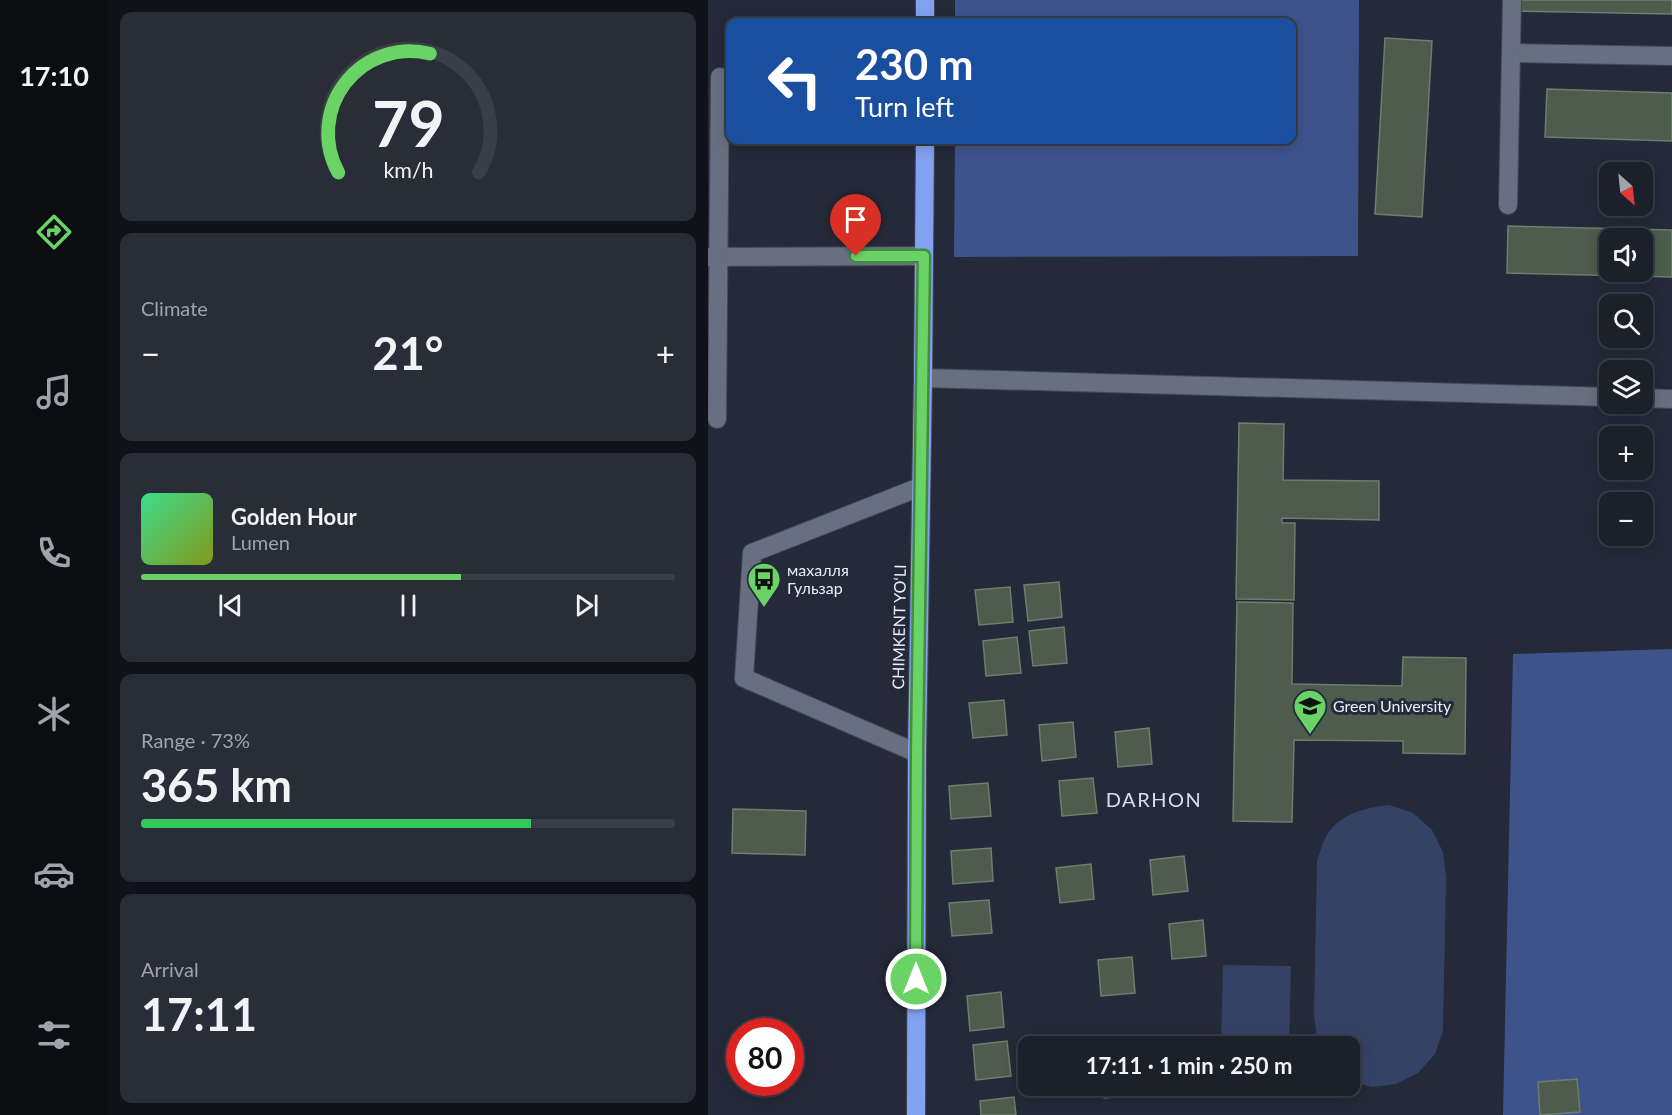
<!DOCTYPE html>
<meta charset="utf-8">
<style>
:root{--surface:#1b202b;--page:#282d37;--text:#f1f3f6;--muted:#a0a3a9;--line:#393e47;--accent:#69d465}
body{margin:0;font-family:Lato,sans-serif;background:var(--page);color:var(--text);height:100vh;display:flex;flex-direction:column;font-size:22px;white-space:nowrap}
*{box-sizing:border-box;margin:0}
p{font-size:20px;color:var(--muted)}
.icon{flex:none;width:33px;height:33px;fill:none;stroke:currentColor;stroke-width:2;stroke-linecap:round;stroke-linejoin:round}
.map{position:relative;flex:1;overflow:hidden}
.sheet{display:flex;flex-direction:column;gap:12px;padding:12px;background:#0f1218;width:600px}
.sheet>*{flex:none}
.guide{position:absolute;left:18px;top:18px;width:570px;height:126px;border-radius:12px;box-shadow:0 3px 15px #0003,0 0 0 2px var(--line);background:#1a4fa0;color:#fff;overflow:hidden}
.needle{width:39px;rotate:153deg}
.buttons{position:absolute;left:891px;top:162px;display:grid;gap:12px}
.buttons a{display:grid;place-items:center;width:54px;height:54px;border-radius:12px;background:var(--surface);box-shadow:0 3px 15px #0003,0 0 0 2px var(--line);font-size:30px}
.speed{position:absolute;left:18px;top:1018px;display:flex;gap:12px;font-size:30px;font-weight:700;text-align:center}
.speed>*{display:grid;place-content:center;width:78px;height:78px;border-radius:50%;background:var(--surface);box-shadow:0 3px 15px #0003,0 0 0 2px var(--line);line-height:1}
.speed .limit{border:9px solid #d22;background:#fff;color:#111}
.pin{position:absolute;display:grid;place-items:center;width:51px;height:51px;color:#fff;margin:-62px -26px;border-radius:50% 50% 50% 0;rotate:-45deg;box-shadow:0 0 6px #0007}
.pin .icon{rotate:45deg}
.me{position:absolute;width:66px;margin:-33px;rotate:0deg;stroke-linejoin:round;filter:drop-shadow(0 0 4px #0008)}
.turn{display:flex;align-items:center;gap:21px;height:126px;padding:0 30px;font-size:27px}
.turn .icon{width:78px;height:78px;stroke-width:2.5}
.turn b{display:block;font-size:42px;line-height:51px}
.big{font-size:45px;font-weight:700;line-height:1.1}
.sheet .tile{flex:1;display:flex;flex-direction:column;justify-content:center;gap:9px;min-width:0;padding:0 21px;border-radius:12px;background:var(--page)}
.sheet .dial{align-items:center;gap:0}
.dial svg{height:156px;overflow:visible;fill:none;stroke:var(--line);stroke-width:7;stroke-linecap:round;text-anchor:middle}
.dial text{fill:var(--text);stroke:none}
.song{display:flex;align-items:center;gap:18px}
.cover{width:72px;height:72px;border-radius:9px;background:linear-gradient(135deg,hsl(150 70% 55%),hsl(70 70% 35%))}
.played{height:6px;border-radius:3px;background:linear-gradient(90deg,var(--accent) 60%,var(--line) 60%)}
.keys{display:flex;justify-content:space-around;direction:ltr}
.heat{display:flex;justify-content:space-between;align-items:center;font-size:33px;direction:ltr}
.charge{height:9px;border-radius:4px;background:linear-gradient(90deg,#34c759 73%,var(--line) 0)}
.trip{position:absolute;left:310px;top:1036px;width:342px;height:60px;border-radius:12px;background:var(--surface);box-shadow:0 3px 15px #0003,0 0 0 2px var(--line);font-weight:700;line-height:60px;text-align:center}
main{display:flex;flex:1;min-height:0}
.tab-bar{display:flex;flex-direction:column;width:108px;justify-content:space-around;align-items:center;background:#0b0d11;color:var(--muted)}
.tab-bar .icon{width:42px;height:42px}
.tab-bar .on{color:var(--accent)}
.tab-bar b{font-size:27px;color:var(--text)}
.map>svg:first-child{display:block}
</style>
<main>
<nav class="tab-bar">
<b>17:10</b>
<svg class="icon on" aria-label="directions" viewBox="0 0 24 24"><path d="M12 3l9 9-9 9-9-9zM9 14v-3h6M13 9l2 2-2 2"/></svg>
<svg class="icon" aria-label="music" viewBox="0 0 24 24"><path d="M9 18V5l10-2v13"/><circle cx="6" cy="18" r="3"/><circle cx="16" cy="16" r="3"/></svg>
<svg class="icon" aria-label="phone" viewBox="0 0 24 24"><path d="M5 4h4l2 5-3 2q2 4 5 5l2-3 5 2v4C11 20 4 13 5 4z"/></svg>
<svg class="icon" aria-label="climate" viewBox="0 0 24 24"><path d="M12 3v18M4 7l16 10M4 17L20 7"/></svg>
<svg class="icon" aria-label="car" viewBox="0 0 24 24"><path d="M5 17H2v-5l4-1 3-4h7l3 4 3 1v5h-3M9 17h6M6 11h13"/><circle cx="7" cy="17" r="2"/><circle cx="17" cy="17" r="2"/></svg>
<svg class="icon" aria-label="filters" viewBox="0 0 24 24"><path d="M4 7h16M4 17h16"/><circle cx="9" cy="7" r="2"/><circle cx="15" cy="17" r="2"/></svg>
</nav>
<section class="sheet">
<div class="tile dial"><svg viewBox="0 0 100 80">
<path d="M14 69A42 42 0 1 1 86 69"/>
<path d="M14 69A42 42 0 0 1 61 8" stroke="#69d465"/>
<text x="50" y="56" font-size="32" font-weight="700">79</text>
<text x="50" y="72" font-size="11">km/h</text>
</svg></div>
<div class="tile"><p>Climate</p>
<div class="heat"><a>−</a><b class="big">21°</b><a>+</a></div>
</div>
<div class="tile">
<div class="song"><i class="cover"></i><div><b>Golden Hour</b><p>Lumen</p></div></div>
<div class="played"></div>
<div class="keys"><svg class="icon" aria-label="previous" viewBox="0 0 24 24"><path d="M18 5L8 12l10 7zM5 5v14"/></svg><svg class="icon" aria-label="pause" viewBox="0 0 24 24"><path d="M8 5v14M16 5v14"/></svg><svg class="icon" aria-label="next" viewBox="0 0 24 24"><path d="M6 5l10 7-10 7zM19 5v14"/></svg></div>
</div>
<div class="tile"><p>Range · 73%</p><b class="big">365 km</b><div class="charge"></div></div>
<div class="tile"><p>Arrival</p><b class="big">17:11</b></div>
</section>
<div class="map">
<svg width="964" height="1115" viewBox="0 0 964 1115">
<rect width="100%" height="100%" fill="#242a39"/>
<g fill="#344266">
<path d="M681,805L705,813L724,830L735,852L738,878L735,1030L727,1054L710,1073L688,1084L663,1087L642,1080V1047H613L609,1039L606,1014L609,861C612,854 613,846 617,839C629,814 656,808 681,805Z"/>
<polygon points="515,965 583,966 581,1047 513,1047"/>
<polygon points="512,1086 580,1086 580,1096 512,1094"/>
</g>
<g fill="#3f538b">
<polygon points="247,0 651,0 650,256 246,257 247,140 584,140 584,22 247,22"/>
<polygon points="964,649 964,1115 795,1115 805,654"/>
</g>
<g fill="#4d5c4c" stroke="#6e7d6d" stroke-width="1.5" fill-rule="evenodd">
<polygon points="809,0 964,0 964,14 809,11"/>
<polygon points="677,38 724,41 714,217 667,214"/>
<polygon points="839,89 964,93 964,141 837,137"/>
<path d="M800,226L964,230V277L799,273ZM902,238H934V272H902Z"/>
<polygon points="531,423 576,424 575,480 671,481 671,520 574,518 574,523 587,523 586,600 528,599"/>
<polygon points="351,582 354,617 320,621 316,585"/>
<polygon points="302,587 305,622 271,625 267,590"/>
<polygon points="529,602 585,603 584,684 694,686 695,657 758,658 757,754 695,753 695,741 586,740 584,822 525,821"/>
<polygon points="356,627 359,663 325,666 321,631"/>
<polygon points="309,637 313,673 278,676 275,641"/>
<polygon points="296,700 299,735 265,738 261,703"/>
<polygon points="365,722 368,757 334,761 331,725"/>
<polygon points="441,728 444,764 410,767 407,732"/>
<polygon points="385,778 389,813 354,816 351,781"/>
<polygon points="280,783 283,816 243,819 241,786"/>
<polygon points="25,809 98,811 97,855 24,853"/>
<polygon points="283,848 285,881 245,884 243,851"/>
<polygon points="476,856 480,891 445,895 442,860"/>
<polygon points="383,864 386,899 352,903 348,868"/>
<polygon points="281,900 284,933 244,936 241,903"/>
<polygon points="495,920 498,956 464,959 461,924"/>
<polygon points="424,957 427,993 393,996 390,960"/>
<polygon points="293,992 296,1027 262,1031 259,996"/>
<polygon points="299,1041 303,1076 268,1080 265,1045"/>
<polygon points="869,1079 872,1112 832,1115 830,1082"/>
<polygon points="395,1086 430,1086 430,1095 396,1098"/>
<polygon points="306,1097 308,1115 273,1115 272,1101"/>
</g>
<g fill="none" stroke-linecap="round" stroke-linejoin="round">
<defs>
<g id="minor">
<polyline points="804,53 964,56"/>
<polyline points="800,205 804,0"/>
<polyline points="0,257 216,256"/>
<polyline points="215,378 902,397"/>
<polyline points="934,398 964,399"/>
<polyline points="9,419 12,77"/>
<polyline points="209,753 36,678 44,553 212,487"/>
</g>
<g id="highway">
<polyline points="217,22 217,0"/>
<polyline points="208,1115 209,753 215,378 217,140"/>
</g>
</defs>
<use href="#minor" stroke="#424754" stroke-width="20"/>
<use href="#highway" stroke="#424754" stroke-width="20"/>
<use href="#minor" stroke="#676f81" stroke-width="18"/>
<use href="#highway" stroke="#82a1f1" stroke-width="18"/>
</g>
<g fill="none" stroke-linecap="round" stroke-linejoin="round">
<defs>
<polyline id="route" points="148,256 216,256 209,753 208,979"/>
</defs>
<use href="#route" stroke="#448a42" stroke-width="15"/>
<use href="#route" stroke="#69d465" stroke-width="10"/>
</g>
<defs>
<symbol id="bus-pin" viewBox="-11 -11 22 30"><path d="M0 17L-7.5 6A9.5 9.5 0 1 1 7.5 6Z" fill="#69d465" stroke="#242a39"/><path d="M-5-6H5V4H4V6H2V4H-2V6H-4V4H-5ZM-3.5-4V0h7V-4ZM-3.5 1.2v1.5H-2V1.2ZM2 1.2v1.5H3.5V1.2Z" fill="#111"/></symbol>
<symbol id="university-pin" viewBox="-11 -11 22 30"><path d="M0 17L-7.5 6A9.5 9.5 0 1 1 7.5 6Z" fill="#69d465" stroke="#242a39"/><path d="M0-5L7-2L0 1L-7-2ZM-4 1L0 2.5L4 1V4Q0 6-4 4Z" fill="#111"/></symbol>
</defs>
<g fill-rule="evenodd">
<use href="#bus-pin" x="37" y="560" width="38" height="52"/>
<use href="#university-pin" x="583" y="687" width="38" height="52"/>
</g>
<g text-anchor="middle" stroke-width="6" stroke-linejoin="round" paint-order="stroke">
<g font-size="16" fill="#eaeef9" stroke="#242a39" text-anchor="start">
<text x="79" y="576">махалля<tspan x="79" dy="18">Гульзар</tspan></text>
<text x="625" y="712">Green University</text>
</g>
<g font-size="16" fill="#eaeef9" stroke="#242a39">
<text transform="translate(191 627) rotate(-89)" y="6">CHIMKENT YO‘LI</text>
</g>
<g font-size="20" letter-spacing="1.5" fill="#d4ddf1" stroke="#242a39">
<text x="446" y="807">DARHON</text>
</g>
</g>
</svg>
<div class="buttons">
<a><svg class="needle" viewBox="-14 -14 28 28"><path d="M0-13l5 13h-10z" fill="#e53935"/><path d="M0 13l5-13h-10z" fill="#a0a3a9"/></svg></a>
<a><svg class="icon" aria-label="sound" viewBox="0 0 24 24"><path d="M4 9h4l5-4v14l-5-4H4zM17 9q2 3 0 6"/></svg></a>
<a><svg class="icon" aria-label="search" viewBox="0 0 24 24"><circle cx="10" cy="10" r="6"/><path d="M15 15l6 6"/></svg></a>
<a><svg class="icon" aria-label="layers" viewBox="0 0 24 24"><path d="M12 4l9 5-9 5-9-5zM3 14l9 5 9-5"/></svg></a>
<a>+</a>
<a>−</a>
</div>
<div class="speed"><div class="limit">80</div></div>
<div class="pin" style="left:148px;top:256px;background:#d93025"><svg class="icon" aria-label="arrive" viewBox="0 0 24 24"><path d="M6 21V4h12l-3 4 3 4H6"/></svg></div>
<svg class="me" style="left:208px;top:979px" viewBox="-20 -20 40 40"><circle r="17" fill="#69d465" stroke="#fff" stroke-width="3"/><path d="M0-11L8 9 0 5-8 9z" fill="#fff"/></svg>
<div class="trip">17:11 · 1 min · 250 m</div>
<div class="guide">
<div class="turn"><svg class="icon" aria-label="left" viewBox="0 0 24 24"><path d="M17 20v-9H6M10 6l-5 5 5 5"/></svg><div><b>230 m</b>Turn left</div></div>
</div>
</div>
</main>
